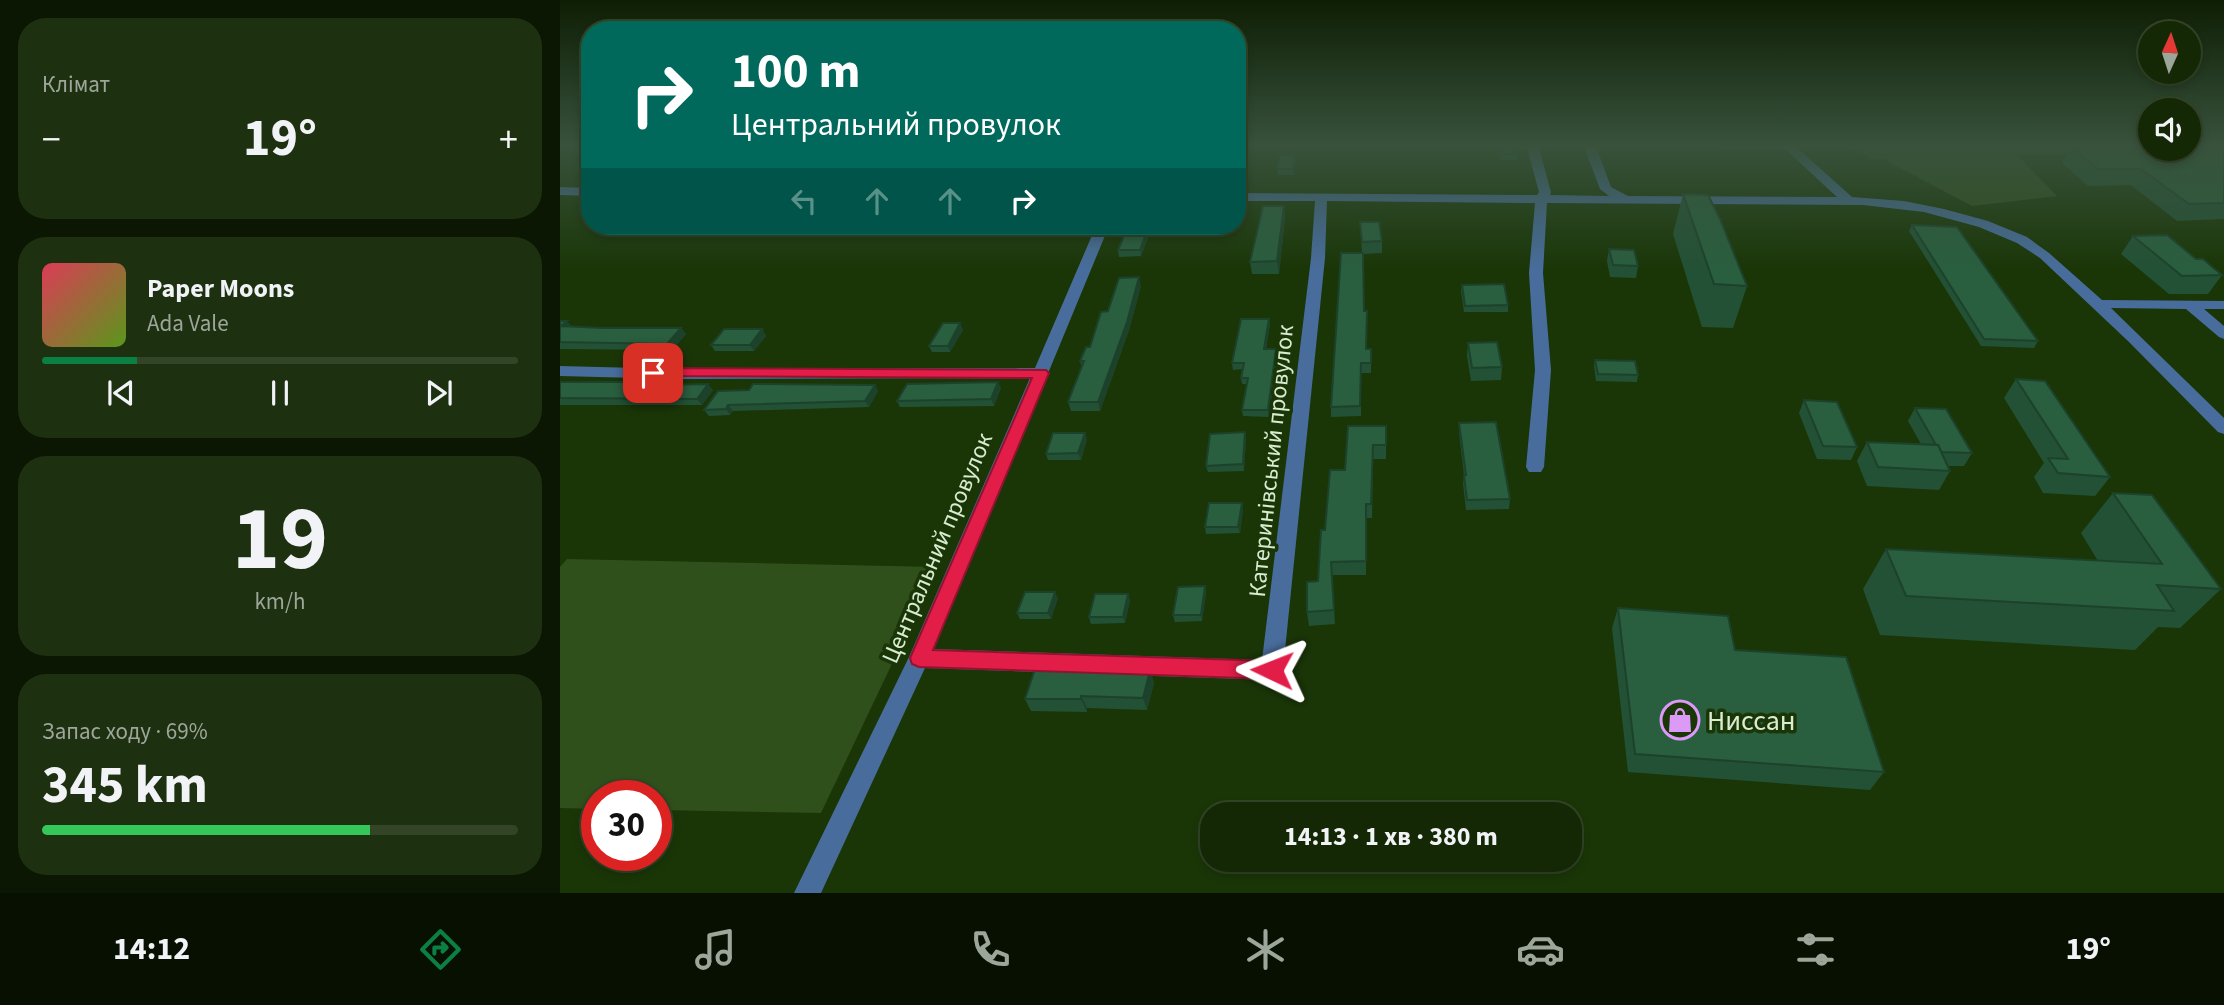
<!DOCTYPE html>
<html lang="uk">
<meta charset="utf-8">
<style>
:root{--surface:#142805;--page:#1d300f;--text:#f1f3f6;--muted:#9da69a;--line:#334427;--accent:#0b8043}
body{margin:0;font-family:"Source Sans 3",sans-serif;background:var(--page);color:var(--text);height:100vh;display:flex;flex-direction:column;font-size:26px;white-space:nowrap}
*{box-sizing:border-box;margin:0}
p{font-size:23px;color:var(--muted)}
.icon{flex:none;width:38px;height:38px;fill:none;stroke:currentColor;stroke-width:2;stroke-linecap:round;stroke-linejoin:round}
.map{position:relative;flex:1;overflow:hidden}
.panel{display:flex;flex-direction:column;gap:18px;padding:18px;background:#0b1603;width:560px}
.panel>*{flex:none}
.banner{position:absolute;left:21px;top:21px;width:665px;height:214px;border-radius:28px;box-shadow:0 4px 10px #0003,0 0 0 2px var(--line);background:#00695c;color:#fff;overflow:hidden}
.needle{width:46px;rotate:3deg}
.controls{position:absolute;left:1578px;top:21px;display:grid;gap:14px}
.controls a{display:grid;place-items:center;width:63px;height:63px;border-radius:50%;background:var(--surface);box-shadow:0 4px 10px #0003,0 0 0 2px var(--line);font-size:35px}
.speed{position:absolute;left:21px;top:780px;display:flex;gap:14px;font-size:35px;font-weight:700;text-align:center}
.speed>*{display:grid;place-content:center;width:91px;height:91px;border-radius:50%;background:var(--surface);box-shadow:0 4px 10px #0003,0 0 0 2px var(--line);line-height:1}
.speed .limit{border:10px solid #d22;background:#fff;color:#111}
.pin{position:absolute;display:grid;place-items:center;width:60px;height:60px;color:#fff;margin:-30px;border-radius:14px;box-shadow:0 4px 10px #0006}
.me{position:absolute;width:77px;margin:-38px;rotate:272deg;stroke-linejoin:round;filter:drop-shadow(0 0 5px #0008)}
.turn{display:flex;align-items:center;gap:24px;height:147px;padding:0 35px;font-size:32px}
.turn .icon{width:91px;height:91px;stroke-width:2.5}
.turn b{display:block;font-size:49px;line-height:60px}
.lanes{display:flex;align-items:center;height:66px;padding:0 35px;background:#0003;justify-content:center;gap:35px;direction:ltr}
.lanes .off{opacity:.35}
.big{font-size:52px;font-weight:700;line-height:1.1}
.panel .card{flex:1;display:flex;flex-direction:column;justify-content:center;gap:10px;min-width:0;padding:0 24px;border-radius:28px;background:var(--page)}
.panel .dial{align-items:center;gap:0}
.dial b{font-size:91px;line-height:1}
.song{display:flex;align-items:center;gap:21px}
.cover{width:84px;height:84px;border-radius:10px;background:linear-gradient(135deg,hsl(350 70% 55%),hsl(90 70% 35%))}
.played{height:7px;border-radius:4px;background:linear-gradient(90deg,var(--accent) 20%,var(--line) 20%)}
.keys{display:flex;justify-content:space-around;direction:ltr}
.heat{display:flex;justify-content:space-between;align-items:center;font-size:38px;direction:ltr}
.charge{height:10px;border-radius:5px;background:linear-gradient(90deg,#34c759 69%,var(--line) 0)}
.trip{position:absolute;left:640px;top:802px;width:382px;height:70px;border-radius:28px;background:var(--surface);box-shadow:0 4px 10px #0003,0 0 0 2px var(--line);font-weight:700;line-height:70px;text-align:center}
.tab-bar{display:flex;height:112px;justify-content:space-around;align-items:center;background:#081002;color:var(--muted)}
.tab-bar .icon{width:49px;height:49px}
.tab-bar .current{color:var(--accent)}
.tab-bar b{font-size:32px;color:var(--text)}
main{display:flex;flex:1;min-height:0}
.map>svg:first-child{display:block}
</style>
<main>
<section class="panel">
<div class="card"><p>Клімат</p>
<div class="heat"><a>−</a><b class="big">19°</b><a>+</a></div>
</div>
<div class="card">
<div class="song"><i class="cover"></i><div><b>Paper Moons</b><p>Ada Vale</p></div></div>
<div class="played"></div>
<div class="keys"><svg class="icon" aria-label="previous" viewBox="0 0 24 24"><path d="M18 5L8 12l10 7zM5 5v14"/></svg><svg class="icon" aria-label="pause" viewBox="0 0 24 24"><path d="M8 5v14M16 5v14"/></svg><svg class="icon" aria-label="next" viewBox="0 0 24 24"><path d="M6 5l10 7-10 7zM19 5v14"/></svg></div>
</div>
<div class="card dial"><b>19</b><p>km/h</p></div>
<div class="card"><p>Запас ходу · 69%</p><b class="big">345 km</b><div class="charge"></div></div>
</section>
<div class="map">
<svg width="1664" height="893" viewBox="0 0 1664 893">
<rect width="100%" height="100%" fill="#1a3607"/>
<g fill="#2f4f1b">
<polygon points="1289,144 1591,144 1591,149 1629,149 1629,144 1655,144 1651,151 1456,154 1497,196 1412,206 1323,159 1310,159"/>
<polygon points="7,559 378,567 261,813 96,810 96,796 37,796 37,809 0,808 0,567"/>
</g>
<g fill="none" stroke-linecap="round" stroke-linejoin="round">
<g fill="#486d9c" fill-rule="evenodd">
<polygon points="966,144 978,144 991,192 990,195 1049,196 1040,189 1023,144 1035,144 1051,187 1068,196 1277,197 1224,148 1164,147 1158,144 1233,144 1292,197 1344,201 1384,209 1428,221 1467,237 1489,253 1542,300 1664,301 1664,309 1644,309 1664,326 1664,339 1659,337 1626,309 1551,308 1664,418 1664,434 1658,432 1569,342 1480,258 1457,243 1419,227 1364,212 1303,205 987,203 983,273 991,370 984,467 981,472 969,472 966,467 975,370 969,273 975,203 767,201 765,258 723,670 720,677 712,680 365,668 261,893 234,893 349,657 470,378 117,379 0,376 0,366 117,369 475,368 536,226 549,226 374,649 702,660 751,258 755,201 677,201 677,193 977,195 979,192"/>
<polygon points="0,187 30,188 30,196 0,195"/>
</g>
</g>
<g fill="#235135">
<polygon points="937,144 954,144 958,154 957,160 941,160"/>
<polygon points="1664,144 1664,219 1617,221 1571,185 1528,186 1502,163 1511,147"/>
<polygon points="735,155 736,160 733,175 718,175 717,169"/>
<polygon points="1123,194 1187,286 1173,328 1142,327 1113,234"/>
<polygon points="724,206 725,218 719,274 692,274 690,262"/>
<polygon points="800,222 822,241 822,253 803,254 804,311 807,349 811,349 811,373 801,373 801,416 771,417 771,407 802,253"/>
<polygon points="1352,225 1478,341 1474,348 1421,346 1349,231"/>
<polygon points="592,226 581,256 559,257 558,250"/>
<polygon points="1573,236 1636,259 1662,275 1648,294 1609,294 1561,254"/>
<polygon points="1049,249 1078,266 1076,278 1050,277 1047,261"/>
<polygon points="902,285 948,305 948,312 904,312 901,291"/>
<polygon points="581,286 569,330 540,411 511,411 508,402 522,367 520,361 530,347 548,311"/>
<polygon points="709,319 710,325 706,349 717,355 709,417 683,416 682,410 687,384 682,384 681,378 682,369 673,370 672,363"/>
<polygon points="0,321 12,326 43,328 121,328 126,334 112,350 0,349"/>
<polygon points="400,323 403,330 390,352 372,352 369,346"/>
<polygon points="202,329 206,336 194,351 155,351 151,345"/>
<polygon points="908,343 942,367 941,380 911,381 907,356"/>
<polygon points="1035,360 1078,375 1077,382 1036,381 1034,366"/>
<polygon points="1456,379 1550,477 1535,496 1483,493 1474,477 1484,463 1444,398"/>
<polygon points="0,382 109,382 111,385 153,390 142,405 0,405"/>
<polygon points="441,388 434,406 340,407 337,401"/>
<polygon points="189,390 318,391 309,407 173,411 170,415 149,416 144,410"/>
<polygon points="1244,400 1297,447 1291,460 1257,459 1239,413"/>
<polygon points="1355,408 1412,453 1404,466 1388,466 1390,471 1379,490 1307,486 1297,461 1307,442 1361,444 1348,421"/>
<polygon points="899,423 950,499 949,509 906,510 903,484 904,475 899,433"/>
<polygon points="826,426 826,459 813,459 812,518 806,518 806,575 772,575 775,624 749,626 747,612 758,581 765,530 785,470"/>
<polygon points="527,439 521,460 488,460 486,454"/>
<polygon points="686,439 684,471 648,472 646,466"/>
<polygon points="1553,493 1661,589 1620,628 1598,627 1575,650 1320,635 1303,589 1326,549 1538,561 1521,533"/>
<polygon points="683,509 680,533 646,534 645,527"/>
<polygon points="645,586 646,593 642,621 615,622 613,615"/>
<polygon points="498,598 491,619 460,619 457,613"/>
<polygon points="570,600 565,623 531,624 529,617"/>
<polygon points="1058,608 1324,772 1310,790 1068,772 1052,628"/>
<polygon points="590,671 594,683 587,710 527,708 527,712 471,711 465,699"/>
</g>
<g fill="#1d422b">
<polygon points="724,206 725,218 719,274 717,261"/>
<polygon points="589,226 592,226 581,256 580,250"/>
<polygon points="579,277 581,286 569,330 540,411 538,402"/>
<polygon points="709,319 710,325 704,355 704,349"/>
<polygon points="7,321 12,327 1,326"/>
<polygon points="400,323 403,330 390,352 388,346"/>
<polygon points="121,328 126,334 112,350 107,344"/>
<polygon points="202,329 206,336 194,351 190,345"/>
<polygon points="716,349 717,355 709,417 708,410"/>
<polygon points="438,382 441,388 434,406 431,399"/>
<polygon points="148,384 153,390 142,405 137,399"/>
<polygon points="315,385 318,391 309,407 305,401"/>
<polygon points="168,405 173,411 170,415 166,409"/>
<polygon points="685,432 686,439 684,471 683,464"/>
<polygon points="525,433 527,439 521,460 518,453"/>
<polygon points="682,503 683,509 680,533 678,527"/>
<polygon points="645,586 646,593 642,621 641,615"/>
<polygon points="495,592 498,598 491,619 488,613"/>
<polygon points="568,594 570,600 565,623 563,617"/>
<polygon points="590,671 594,683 587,710 583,698"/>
<polygon points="521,696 527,708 527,712 521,699"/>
</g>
<g fill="#295e3e" stroke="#1d422b" stroke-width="2">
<polygon points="939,144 954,144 958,154 942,154"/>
<polygon points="1591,144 1591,149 1629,149 1629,144 1664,144 1664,203 1629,204 1581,169 1538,169 1511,147"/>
<polygon points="720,155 735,155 733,169 717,169"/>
<polygon points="1123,194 1148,195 1160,219 1187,286 1154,284"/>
<polygon points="703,206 724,206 717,261 690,262"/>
<polygon points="800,222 819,222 822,241 802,242"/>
<polygon points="1352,225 1397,227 1478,341 1424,339"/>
<polygon points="568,226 589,226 580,250 558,250"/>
<polygon points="1607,235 1636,259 1643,259 1662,275 1622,276 1573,236"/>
<polygon points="1049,249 1074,250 1078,266 1053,265"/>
<polygon points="781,253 803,253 804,311 807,311 806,349 811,349 811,363 801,363 800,406 771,407"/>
<polygon points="579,277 567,322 538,402 508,402 524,361 520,361 526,347 530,347 541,312 548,311 559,278"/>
<polygon points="944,284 948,305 905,306 902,285"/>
<polygon points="681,319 709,319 704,349 716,349 708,410 682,410 688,378 681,378 684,363 672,363"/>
<polygon points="0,321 7,321 1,326 43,328 121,328 107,344 0,342"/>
<polygon points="383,323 400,323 388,346 369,346"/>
<polygon points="164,329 202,329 190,345 151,345"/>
<polygon points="937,342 942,367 912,368 908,343"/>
<polygon points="1035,360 1075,361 1078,375 1038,374"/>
<polygon points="1456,379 1485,381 1550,477 1498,473 1488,458 1508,459"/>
<polygon points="0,382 109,382 106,385 148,384 137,399 0,398"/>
<polygon points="438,382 431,399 337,401 347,384"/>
<polygon points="193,384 315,385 305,401 168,405 166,409 144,410 158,391 189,390"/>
<polygon points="1244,400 1277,402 1297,447 1263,446"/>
<polygon points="1355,408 1386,409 1412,453 1381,452 1378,445 1376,445"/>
<polygon points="936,422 950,499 907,500 904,475 906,475 899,423"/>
<polygon points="788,426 826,426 826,445 813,445 811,504 806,504 806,561 771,562 774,610 747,612 747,582 758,581 761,530 765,530 770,470 785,470"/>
<polygon points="685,432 683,464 646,466 650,434"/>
<polygon points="493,433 525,433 518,453 486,454"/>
<polygon points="1307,442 1378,445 1390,471 1318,467"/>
<polygon points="1553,493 1592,495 1661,589 1597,585 1614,611 1346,596 1326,549 1602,564"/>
<polygon points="649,503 682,503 678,527 645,527"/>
<polygon points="645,586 641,615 613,615 618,587"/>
<polygon points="465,592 495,592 488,613 457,613"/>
<polygon points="535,594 568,594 563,617 529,617"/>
<polygon points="1058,608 1168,616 1175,650 1286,657 1324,772 1075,754"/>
<polygon points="475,669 590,671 583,698 521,696 521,699 465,699"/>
</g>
<linearGradient id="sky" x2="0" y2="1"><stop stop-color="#0e1e04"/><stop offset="0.54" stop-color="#38523c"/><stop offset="1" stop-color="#38523c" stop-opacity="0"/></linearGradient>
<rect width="1664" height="269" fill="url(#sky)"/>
<polygon fill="#e11d48" stroke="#92132f" stroke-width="2" points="93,368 486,370 489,373 373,650 712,661 719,664 722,670 719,676 712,679 359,667 352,664 350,658 472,378 88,376 86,373 88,370"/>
<defs>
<symbol id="shop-ring" viewBox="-11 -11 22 22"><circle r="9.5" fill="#1a3607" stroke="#da9af6" stroke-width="1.5"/><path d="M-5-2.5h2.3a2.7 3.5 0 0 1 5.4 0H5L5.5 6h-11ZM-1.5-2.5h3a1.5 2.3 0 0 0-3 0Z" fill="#da9af6"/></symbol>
</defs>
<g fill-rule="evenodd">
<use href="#shop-ring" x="1098" y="698" width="44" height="44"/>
</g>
<g text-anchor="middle" stroke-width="7" stroke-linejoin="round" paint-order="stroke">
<g font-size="24" fill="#d9ebd1" stroke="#1a3607">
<text transform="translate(711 461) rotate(-84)" y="8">Катеринівський провулок</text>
<text transform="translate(377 548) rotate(-67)" y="8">Центральний провулок</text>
</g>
<g font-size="28" fill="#d9ebd1" stroke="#1a3607" text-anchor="start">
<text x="1147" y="730">Ниссан</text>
</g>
</g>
</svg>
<div class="controls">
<a><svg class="needle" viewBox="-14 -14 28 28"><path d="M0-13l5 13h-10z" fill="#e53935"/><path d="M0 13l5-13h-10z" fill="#9da69a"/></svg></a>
<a><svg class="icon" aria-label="sound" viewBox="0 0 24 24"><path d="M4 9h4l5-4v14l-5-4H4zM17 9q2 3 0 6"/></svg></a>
</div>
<div class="speed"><div class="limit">30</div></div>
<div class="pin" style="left:93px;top:373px;background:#d93025"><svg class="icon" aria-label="arrive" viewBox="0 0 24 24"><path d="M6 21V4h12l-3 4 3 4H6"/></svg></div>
<svg class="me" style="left:712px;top:670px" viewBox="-20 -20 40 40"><path d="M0-17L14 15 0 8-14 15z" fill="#e11d48" stroke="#fff" stroke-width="4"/></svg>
<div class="trip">14:13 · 1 хв · 380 m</div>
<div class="banner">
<div class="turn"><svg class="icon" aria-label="right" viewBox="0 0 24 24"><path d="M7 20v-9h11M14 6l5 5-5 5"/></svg><div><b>100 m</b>Центральний провулок</div></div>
<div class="lanes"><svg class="icon off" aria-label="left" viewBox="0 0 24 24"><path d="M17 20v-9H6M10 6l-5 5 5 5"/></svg><svg class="icon off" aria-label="ahead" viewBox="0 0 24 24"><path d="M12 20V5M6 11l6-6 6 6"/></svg><svg class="icon off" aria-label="ahead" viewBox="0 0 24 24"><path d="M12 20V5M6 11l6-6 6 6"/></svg><svg class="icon" aria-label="right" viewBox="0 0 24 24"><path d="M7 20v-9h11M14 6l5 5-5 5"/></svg></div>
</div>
</div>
</main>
<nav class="tab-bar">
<b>14:12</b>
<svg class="icon current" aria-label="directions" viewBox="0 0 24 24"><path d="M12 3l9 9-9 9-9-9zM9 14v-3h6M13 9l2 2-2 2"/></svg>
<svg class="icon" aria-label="music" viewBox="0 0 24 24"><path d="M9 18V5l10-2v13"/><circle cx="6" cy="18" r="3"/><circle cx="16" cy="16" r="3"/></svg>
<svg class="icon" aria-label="phone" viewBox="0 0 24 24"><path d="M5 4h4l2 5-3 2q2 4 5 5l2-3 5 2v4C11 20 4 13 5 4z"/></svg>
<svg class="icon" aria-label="climate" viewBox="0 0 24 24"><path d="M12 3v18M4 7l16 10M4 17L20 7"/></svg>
<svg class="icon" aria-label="car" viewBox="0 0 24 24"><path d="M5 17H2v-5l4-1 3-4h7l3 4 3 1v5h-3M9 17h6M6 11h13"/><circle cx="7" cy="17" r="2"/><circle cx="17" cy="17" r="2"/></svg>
<svg class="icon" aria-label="filters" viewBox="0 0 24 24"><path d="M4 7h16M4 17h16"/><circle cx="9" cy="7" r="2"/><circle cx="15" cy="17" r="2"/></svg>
<b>19°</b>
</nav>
